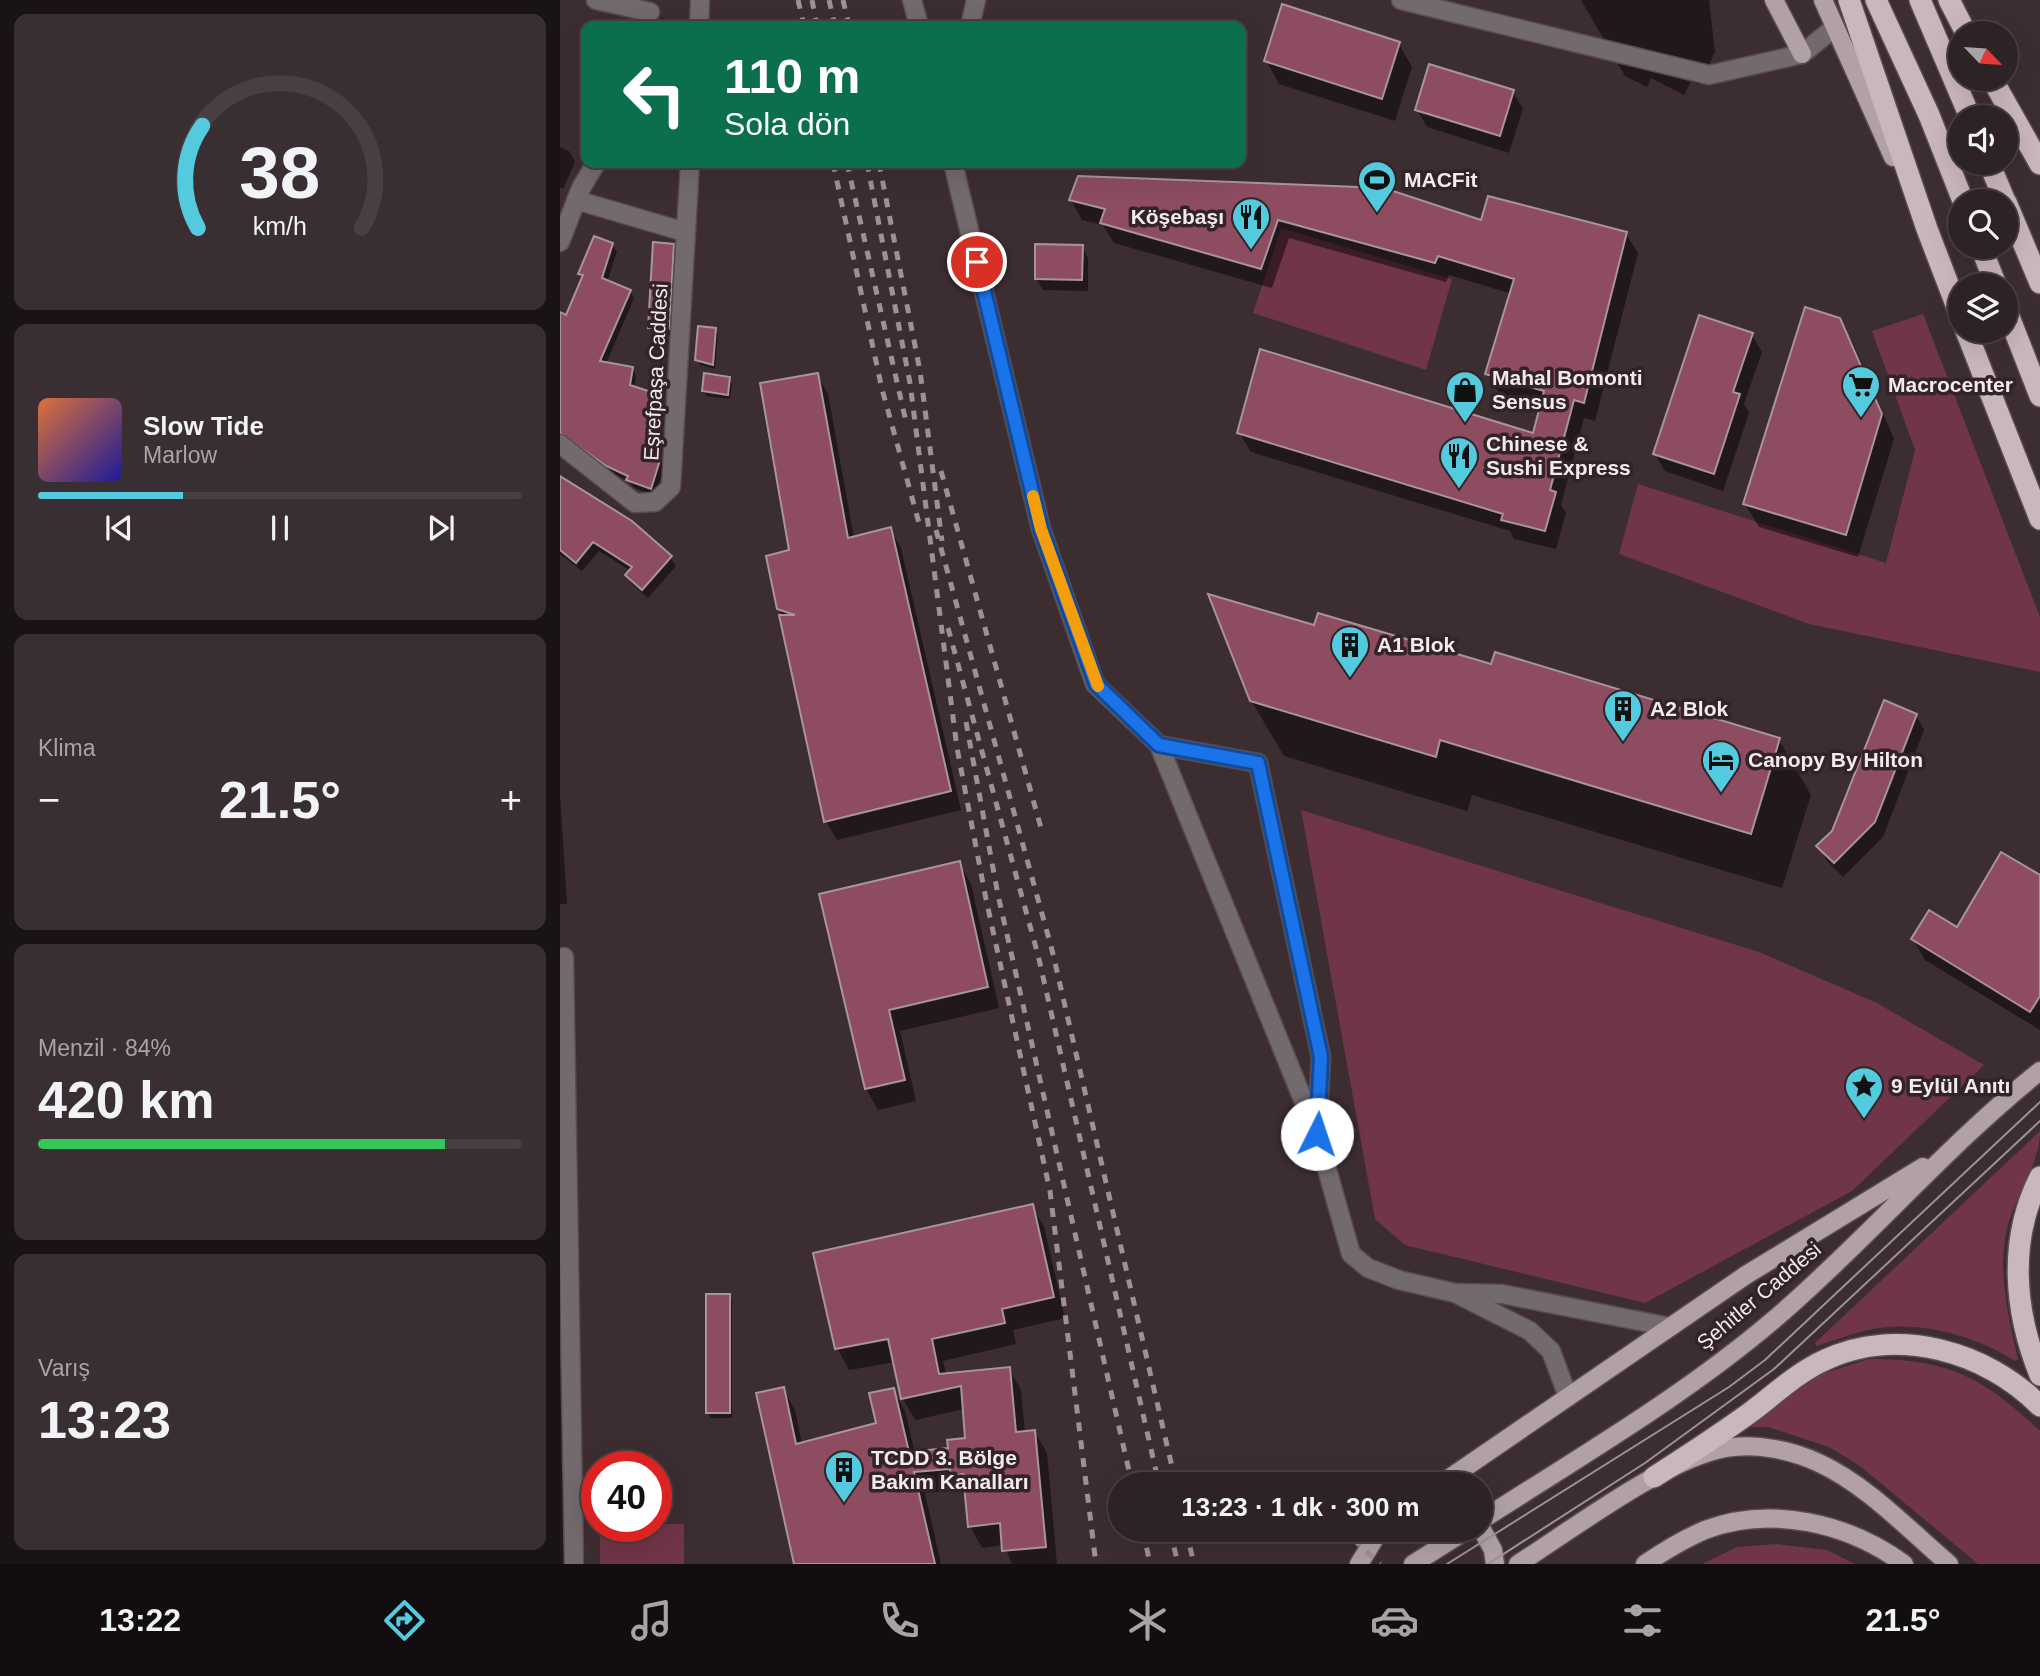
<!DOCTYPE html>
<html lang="tr">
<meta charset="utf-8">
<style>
:root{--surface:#2d2225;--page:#392f32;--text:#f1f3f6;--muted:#a7a4a7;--line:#483f42;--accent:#54cade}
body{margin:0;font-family:Helvetica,sans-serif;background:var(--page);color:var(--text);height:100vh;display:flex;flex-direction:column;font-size:26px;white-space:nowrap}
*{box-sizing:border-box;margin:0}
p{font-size:23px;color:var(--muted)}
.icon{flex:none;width:38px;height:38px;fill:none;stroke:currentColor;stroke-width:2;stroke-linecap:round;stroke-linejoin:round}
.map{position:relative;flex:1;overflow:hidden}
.sheet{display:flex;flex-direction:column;gap:14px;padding:14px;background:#191314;width:560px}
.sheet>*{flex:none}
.hud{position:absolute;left:21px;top:21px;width:665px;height:147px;border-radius:14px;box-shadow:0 7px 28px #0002,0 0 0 2px var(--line);background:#0b6e4f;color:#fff;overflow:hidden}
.needle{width:46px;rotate:115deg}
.buttons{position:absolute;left:1388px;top:21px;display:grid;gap:14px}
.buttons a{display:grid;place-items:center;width:70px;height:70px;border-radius:50%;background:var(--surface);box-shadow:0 7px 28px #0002,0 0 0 2px var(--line);font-size:35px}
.speed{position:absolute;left:21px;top:1451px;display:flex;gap:14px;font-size:35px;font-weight:700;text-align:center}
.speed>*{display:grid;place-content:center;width:91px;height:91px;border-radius:50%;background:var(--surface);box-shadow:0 7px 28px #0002,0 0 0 2px var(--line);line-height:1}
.speed .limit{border:10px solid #d22;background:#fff;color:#111}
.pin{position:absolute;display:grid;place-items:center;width:60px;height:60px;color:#fff;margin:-30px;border:4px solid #fff;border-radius:50%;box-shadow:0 2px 7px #0007}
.me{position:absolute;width:77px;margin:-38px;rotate:4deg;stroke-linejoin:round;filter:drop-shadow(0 0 5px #0008)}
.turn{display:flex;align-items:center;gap:24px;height:147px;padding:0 28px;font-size:32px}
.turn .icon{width:91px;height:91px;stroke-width:2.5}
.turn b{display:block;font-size:49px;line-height:60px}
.big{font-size:52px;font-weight:700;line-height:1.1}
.sheet .widget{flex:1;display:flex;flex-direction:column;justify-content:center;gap:10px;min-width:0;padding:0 24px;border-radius:14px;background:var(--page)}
.sheet .dial{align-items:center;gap:0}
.dial svg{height:182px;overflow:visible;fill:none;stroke:var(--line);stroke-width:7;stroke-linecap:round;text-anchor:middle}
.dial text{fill:var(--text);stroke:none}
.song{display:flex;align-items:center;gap:21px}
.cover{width:84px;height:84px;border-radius:10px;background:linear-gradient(135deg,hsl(20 70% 55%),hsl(240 70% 35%))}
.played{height:7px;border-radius:4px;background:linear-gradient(90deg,var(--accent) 30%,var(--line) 30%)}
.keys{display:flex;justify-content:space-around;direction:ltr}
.heat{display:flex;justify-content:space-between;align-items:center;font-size:38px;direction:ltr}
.charge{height:10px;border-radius:5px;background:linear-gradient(90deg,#34c759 84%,var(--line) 0)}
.trip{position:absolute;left:548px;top:1472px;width:385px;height:70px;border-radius:35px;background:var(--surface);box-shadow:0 7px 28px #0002,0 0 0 2px var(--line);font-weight:700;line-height:70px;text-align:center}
.dock{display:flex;height:112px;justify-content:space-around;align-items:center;background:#120e0f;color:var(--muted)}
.dock .icon{width:49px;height:49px}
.dock .selected{color:var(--accent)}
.dock b{font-size:32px;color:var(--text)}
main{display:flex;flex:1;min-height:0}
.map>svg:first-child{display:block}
</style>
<main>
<section class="sheet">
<div class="widget dial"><svg viewBox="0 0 100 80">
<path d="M14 69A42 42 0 1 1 86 69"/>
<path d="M14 69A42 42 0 0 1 16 24" stroke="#54cade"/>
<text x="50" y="56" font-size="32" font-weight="700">38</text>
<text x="50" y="72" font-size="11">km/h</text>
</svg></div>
<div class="widget">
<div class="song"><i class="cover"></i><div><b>Slow Tide</b><p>Marlow</p></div></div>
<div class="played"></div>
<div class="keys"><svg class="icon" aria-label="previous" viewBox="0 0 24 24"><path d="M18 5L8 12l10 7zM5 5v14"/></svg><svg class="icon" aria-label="pause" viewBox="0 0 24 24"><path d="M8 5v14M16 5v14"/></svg><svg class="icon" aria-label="next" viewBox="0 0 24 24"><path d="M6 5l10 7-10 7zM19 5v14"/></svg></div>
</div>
<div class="widget"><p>Klima</p>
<div class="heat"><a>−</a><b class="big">21.5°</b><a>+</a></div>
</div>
<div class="widget"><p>Menzil · 84%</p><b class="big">420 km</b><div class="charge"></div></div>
<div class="widget"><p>Varış</p><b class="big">13:23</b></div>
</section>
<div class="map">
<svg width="1480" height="1564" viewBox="0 0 1480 1564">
<rect width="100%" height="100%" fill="#3c2d31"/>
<g fill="#703548">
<polygon points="721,228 892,279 866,370 693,313"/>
<polygon points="1363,314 1480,617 1480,672 1249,624 1059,554 1078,484 1326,563 1355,450 1312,331"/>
<polygon points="741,810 1199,952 1317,1003 1424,1065 1292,1191 1085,1303 845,1245 815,1219"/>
<path d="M1480,1131C1480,1161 1460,1190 1450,1218C1435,1263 1448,1315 1458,1359L1455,1361C1413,1334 1353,1318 1304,1331C1288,1335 1272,1341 1257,1346L1255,1343Z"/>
<path d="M1309,1359C1388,1359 1423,1377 1480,1431V1564H1418L1300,1466L1269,1447L1208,1427H1185L1259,1375Z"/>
<polygon points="96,1524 124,1524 124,1564 40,1564 40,1526"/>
<polygon points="1216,1544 1267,1550 1295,1564 1142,1564 1177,1547"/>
</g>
<g fill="#0007">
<polygon points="1021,0 1149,0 1155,52 1139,85 1131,81 1124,95 1091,78 1087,87 1065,76"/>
<polygon points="101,18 127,22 129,26 95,26"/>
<polygon points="839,44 852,67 835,121 719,84 706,60"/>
<polygon points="953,92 963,109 949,153 867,127 857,110"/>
<polygon points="0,147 9,151 15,162 3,189 0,187"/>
<polygon points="511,200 922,222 1066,234 1078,253 1035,421 1024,418 1001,505 1006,513 996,549 954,539 950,531 691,452 679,432 974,435 982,406 939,393 927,374 952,294 889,275 886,282 729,238 712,288 554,243 543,225 522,220"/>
<polygon points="52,245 57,252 47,282 70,291 74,298 46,364 72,368 76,376 74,388 93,395 97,402 93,427 97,427 101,435 99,458 105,466 95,496 73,487 69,481 52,473 12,442 0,441 0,314 7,317 23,278 20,273"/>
<polygon points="113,246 117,253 112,335 94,334 90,327"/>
<polygon points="522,246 528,258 528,291 483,290 476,279"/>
<polygon points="1279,319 1293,343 1334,439 1298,557 1199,527 1185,504"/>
<polygon points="155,329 158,334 155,369 140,365 137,360"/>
<polygon points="1192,335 1202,352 1184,404 1189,413 1163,491 1105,471 1095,454"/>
<polygon points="257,375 268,394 294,538 330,529 341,548 401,810 277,840 266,821 224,617 219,609 231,552"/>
<polygon points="169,379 172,384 170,399 146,396 144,391"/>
<polygon points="0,479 110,557 116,566 88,598 72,584 67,575 71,571 39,551 22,571 0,554"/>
<polygon points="755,627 932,666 1219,740 1251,795 1222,888 912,795 907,811 724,756 691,700"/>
<polygon points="1356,715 1364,730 1323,837 1283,877 1267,861 1259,846 1273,832"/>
<polygon points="0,794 7,904 0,904"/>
<polygon points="1441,854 1480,877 1480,1030 1365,960 1353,939 1398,930"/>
<polygon points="399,863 411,884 439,1008 340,1031 356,1101 318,1110 306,1089 261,895"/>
<polygon points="0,1095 25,1564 0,1564"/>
<polygon points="472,1206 484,1227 505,1318 453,1330 456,1344 383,1361 386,1375 449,1369 461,1390 465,1432 474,1431 487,1453 497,1564 452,1564 444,1545 422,1548 410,1526 407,1496 401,1490 365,1493 381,1564 236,1564 223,1389 235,1410 242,1444 318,1424 333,1390 345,1411 355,1453 389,1450 407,1440 404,1409 355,1420 343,1399 335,1362 289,1370 277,1348"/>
<polygon points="169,1296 172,1301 172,1418 151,1418 148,1413"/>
</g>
<g fill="#8d4c60" stroke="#a8959a" stroke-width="2">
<polygon points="722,4 840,42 822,99 704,61"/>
<polygon points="869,64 954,90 940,136 855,110"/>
<polygon points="518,176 824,188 921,220 928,196 1067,232 1024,403 1014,400 990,490 996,492 985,531 941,520 943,514 677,433 700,349 973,433 984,391 925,374 954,279 878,256 875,263 718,220 701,269 540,223 545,209 509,200"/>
<polygon points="34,236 53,243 42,278 71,290 40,361 73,367 70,385 94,393 88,424 98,425 95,454 101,457 91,489 66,480 68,476 46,466 0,433 0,312 6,315 23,275 18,274"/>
<polygon points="93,242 114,244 109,329 88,328"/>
<polygon points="475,244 523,245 522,280 475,279"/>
<polygon points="1245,307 1280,318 1322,414 1286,535 1183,504"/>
<polygon points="1139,315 1193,333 1173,392 1180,394 1154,474 1093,454"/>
<polygon points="138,326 156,328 153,365 135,360"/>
<polygon points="144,373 170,377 168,395 142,391"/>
<polygon points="258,373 288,538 331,527 391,791 264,822 219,615 235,615 217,609 206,556 229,550 200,383"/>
<polygon points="0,476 72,521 112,556 82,590 65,575 72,567 33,542 16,563 0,550"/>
<polygon points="648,594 754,625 758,613 931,664 935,652 1220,738 1191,834 880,740 876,757 690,701"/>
<polygon points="1324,700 1357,714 1315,822 1274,863 1256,846 1272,831"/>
<polygon points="1441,852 1480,875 1480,996 1470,1012 1351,939 1369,910 1397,927"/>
<polygon points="400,861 428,987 329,1010 345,1080 305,1089 259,894"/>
<polygon points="473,1204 494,1297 442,1309 445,1323 372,1339 379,1374 450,1367 456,1432 475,1430 486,1547 442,1551 440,1523 408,1527 403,1474 391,1476 390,1469 354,1472 375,1564 234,1564 196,1393 224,1387 236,1444 316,1423 309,1393 334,1388 349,1452 388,1448 387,1440 405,1438 401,1386 341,1399 328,1339 275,1349 253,1253"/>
<rect x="146" y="1294" width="24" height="119"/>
</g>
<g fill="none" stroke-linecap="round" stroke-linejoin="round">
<defs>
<g id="minor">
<polyline points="36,0 90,12"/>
<polyline points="352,0 359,26"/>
<polyline points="841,0 1149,75 1242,54 1275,27"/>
<polyline points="139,26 140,0"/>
<polyline points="410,26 416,0"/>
<polyline points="393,163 481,529 535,684 599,745 698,763 761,1057 757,1134"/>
<polyline points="16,200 125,232"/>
<polyline points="0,242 21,188 36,163"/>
<polyline points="0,444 75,503 95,502 111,487 130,163"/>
<polyline points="599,745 757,1134 791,1254 808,1268 839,1280 895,1293 970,1331 991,1351 1008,1397"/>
<polyline points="4,957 14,1564"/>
<polyline points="895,1293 942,1294 1110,1327"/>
</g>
<g id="major">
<polyline points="1214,0 1242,54"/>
<polyline points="1263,0 1333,157"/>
<polyline points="881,1484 1186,1275 1363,1167"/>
<path d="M920,1521C1021,1456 1126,1395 1217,1317C1308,1239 1386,1146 1480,1071"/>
<polyline points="920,1526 933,1550 935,1564"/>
<polyline points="799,1564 820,1530"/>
<polyline points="853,1564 907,1530"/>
<path d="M958,1564C1013,1529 1105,1459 1166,1448C1196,1443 1232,1450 1259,1463C1307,1485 1349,1530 1389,1564"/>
<path d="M1085,1564C1104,1551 1124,1539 1145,1530C1211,1505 1288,1523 1344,1564"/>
</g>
<g id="highway">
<polyline points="1289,0 1367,229 1400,315"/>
<polyline points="1316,0 1369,115 1403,201"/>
<polyline points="1360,0 1410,117"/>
<polyline points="1389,0 1406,33"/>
<polyline points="1432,79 1480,164"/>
<polyline points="1429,163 1445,201"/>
<polyline points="1446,202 1480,283"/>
<polyline points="1421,247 1436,285"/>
<polyline points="1446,309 1480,396"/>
<polyline points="1406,331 1480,519"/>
<path d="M1480,1177C1448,1240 1454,1311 1480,1375"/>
<path d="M1094,1477C1127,1456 1159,1435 1191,1412C1215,1394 1238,1372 1265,1360C1337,1326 1426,1351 1480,1406"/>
</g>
</defs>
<use href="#minor" stroke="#594b4f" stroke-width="21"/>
<use href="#major" stroke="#594b4f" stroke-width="21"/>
<use href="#highway" stroke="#594b4f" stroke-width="24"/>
<use href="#minor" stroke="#726a6c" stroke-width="18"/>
<use href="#major" stroke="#b1a1a5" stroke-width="18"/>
<use href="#highway" stroke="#cab7bc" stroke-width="21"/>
<g stroke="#9e9195" stroke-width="2">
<polyline points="887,1564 1169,1387 1205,1360 1480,1102"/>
<polyline points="928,1564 1085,1463 1214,1369 1480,1121"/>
</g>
<g stroke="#9e9195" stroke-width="5" stroke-dasharray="9 9" stroke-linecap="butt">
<polyline points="238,0 244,26"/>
<polyline points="252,0 257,26"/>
<polyline points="269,0 275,26"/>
<polyline points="283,0 289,26"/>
<polyline points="273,163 322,389 359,523"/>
<polyline points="287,163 347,426"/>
<polyline points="307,163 350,383 397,748 426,899 490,1191 536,1564"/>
<polyline points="319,163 360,371 382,541"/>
<polyline points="381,471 481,828"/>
<polyline points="376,530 492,950 616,1484"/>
<polyline points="388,628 478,955 599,1484"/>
<polyline points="406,722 438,895 572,1484"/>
<polyline points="583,1530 590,1564"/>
<polyline points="610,1530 618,1564"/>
<polyline points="626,1530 634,1564"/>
<polyline points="793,1539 820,1564"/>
</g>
</g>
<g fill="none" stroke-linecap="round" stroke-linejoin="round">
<defs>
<polyline id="route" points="417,262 481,529 536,684 599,745 698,763 761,1057 757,1134"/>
</defs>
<use href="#route" stroke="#114b97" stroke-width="18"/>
<use href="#route" stroke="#1a73e8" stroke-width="12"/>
<polyline stroke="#f59e0b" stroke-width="12" points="473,496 481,529 538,686"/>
</g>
<defs>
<symbol id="stadium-pin" viewBox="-11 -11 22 30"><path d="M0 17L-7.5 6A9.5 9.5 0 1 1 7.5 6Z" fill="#54cade" stroke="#322327"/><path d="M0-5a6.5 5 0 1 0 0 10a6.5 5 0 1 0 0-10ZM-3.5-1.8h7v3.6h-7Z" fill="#111"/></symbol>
<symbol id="restaurant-pin" viewBox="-11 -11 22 30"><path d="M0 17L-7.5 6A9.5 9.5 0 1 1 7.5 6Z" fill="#54cade" stroke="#322327"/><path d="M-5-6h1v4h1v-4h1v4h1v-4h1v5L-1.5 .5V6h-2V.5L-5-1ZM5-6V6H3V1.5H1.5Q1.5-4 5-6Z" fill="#111"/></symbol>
<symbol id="supermarket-pin" viewBox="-11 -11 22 30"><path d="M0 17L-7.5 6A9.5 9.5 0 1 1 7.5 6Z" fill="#54cade" stroke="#322327"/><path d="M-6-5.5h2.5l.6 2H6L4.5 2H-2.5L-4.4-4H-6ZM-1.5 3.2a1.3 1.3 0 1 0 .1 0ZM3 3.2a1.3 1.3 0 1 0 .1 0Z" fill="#111"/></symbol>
<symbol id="shop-pin" viewBox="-11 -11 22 30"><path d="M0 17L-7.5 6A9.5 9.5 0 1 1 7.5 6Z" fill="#54cade" stroke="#322327"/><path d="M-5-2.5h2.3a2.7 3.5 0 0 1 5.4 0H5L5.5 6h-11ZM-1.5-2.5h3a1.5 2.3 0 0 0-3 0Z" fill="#111"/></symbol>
<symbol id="building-pin" viewBox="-11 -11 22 30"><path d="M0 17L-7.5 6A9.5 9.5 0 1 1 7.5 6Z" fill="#54cade" stroke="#322327"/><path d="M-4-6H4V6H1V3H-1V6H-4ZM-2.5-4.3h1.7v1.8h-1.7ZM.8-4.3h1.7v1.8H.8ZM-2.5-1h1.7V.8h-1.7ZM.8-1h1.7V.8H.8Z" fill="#111"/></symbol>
<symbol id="hotel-pin" viewBox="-11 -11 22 30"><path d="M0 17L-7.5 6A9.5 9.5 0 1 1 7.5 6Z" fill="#54cade" stroke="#322327"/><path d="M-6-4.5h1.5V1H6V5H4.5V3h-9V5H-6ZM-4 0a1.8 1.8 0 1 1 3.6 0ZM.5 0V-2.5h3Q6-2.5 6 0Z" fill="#111"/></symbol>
<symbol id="sight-pin" viewBox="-11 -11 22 30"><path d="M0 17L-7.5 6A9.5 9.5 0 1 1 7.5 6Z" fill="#54cade" stroke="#322327"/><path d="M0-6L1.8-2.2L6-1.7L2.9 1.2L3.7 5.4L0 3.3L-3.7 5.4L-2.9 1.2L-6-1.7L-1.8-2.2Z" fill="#111"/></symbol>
</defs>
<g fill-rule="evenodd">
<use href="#stadium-pin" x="795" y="158" width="44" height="60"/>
<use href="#restaurant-pin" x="669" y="195" width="44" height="60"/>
<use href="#supermarket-pin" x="1279" y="363" width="44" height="60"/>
<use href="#shop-pin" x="883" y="368" width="44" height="60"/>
<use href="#restaurant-pin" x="877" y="434" width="44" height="60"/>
<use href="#building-pin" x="768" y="623" width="44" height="60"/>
<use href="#building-pin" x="1041" y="687" width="44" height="60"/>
<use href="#hotel-pin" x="1139" y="738" width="44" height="60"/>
<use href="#sight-pin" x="1282" y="1064" width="44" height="60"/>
<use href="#building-pin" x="262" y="1448" width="44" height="60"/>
</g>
<g text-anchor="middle" stroke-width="7" stroke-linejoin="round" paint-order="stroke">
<g font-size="21" font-weight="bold" fill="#f4e9ec" stroke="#322327" text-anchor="start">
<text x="844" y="187">MACFit</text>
<text x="664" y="224" text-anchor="end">Köşebaşı</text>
<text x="932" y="385">Mahal Bomonti<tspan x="932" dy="24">Sensus</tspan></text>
<text x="1328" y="392">Macrocenter</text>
<text x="926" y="451">Chinese &amp;<tspan x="926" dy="24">Sushi Express</tspan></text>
<text x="817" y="652">A1 Blok</text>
<text x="1090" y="716">A2 Blok</text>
<text x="1188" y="767">Canopy By Hilton</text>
<text x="1331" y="1093">9 Eylül Anıtı</text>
<text x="311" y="1465">TCDD 3. Bölge<tspan x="311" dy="24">Bakım Kanalları</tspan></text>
</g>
<g font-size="21" fill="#f4e9ec" stroke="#322327">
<text transform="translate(96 372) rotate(-87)" y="7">Eşrefpaşa Caddesi</text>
<text transform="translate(1199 1296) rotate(-40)" y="7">Şehitler Caddesi</text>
</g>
</g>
</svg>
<div class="buttons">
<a><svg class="needle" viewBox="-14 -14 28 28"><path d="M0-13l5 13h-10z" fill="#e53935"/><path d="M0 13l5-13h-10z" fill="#a7a4a7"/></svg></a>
<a><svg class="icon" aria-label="sound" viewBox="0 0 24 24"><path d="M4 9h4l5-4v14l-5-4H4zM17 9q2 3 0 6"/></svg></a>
<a><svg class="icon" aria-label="search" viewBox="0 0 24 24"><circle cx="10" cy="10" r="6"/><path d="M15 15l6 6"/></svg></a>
<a><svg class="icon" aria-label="layers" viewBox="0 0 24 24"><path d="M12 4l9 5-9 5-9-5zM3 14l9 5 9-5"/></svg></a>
</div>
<div class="speed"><div class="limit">40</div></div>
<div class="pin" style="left:417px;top:262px;background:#d93025"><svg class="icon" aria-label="arrive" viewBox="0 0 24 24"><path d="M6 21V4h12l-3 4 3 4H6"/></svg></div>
<svg class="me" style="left:757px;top:1134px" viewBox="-20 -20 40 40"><circle r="19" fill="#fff"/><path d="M0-13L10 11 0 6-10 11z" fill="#1a73e8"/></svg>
<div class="trip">13:23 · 1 dk · 300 m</div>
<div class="hud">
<div class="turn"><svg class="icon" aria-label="left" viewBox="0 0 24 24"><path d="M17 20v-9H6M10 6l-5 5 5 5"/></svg><div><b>110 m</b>Sola dön</div></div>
</div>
</div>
</main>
<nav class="dock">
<b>13:22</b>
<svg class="icon selected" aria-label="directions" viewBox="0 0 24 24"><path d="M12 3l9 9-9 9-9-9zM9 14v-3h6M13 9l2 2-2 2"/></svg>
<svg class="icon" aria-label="music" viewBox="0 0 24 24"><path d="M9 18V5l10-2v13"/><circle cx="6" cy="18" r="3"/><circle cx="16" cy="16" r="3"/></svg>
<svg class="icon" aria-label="phone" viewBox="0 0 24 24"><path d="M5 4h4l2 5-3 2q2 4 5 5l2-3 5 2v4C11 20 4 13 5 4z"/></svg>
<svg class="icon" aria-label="climate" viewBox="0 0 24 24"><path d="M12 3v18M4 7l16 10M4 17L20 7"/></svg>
<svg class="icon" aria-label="car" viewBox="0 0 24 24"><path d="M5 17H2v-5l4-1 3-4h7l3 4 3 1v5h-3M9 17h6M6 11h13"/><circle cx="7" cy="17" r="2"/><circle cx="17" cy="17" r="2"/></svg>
<svg class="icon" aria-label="filters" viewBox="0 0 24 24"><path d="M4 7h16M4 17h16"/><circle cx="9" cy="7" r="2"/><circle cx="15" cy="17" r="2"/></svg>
<b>21.5°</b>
</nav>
